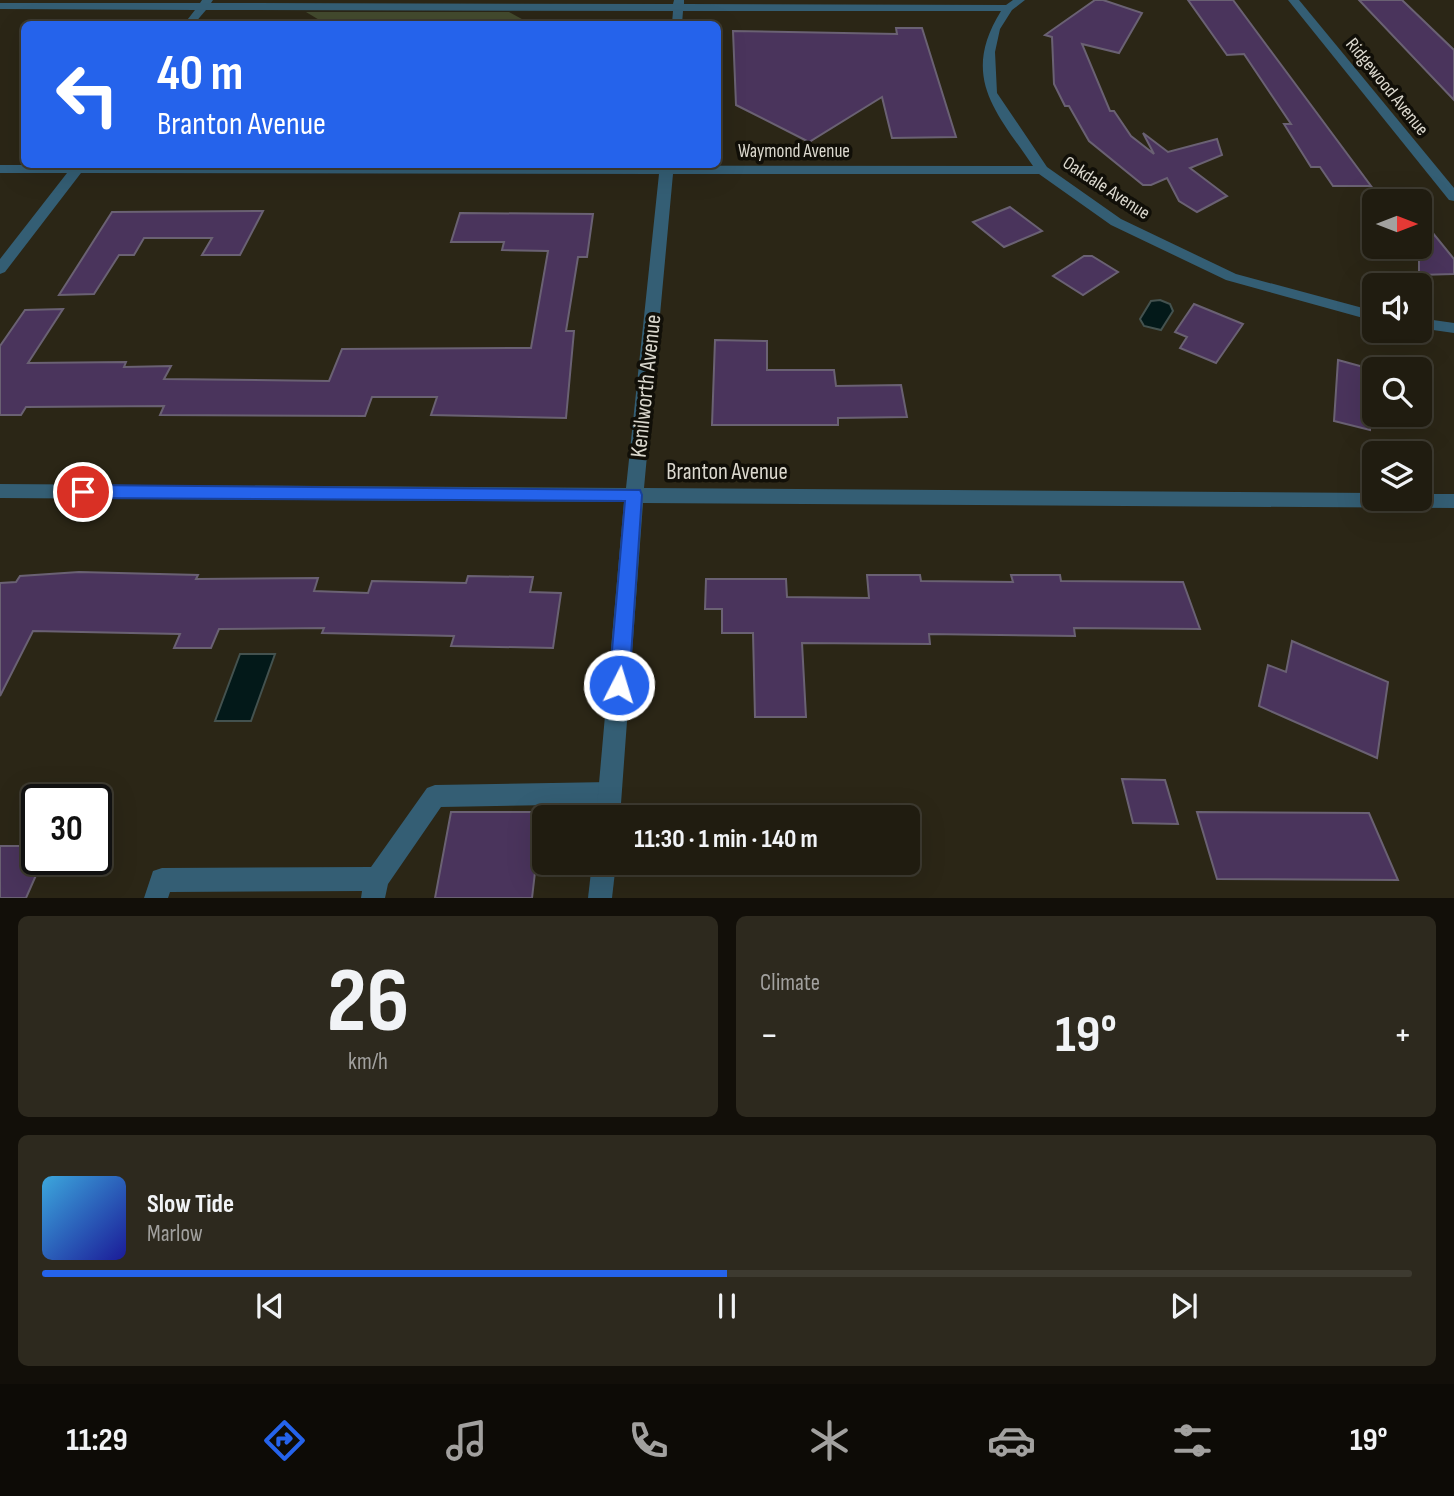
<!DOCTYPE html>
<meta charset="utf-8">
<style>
:root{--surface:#201c10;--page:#2d291e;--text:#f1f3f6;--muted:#a2a19f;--line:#3d3a30;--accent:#2563eb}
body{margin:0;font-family:"Sofia Sans Condensed",sans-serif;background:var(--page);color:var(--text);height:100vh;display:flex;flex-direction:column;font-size:26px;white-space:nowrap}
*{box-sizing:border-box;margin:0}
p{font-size:23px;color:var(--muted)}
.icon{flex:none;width:38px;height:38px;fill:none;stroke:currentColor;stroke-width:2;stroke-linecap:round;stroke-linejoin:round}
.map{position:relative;height:898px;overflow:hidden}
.side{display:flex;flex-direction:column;gap:18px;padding:18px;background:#120f09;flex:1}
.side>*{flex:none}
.banner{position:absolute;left:21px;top:21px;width:700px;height:147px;border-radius:10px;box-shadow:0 7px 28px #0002,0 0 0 2px var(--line);background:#2563eb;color:#fff;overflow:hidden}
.needle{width:46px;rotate:90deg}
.controls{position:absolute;left:1362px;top:189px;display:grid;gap:14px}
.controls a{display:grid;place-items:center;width:70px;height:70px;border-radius:10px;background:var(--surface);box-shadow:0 7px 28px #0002,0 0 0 2px var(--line);font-size:35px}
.speed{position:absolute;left:21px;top:784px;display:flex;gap:14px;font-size:35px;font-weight:700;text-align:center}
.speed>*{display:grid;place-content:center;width:91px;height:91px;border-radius:50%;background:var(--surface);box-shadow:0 7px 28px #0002,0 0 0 2px var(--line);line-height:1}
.speed .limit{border:4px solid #111;border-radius:10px;background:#fff;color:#111}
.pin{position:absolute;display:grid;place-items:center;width:60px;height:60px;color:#fff;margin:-30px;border:4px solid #fff;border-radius:50%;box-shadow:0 2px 7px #0007}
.me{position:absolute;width:77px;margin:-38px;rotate:5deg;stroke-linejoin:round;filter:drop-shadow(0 0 5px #0008)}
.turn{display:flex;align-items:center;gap:24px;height:147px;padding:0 21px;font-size:32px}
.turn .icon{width:91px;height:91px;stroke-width:2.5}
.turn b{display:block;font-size:49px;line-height:60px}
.big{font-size:52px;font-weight:700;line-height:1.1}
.side .tile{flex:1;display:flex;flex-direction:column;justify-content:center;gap:10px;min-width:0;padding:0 24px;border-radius:10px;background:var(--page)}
.side .dial{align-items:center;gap:0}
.dial b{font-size:91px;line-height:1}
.song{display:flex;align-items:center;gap:21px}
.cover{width:84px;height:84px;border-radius:10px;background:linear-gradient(135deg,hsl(200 70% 55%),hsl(240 70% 35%))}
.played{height:7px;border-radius:4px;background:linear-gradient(90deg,var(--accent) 50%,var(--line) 50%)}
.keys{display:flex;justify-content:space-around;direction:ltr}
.heat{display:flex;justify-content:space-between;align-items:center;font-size:38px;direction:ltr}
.side .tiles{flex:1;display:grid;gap:18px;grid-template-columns:1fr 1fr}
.tile:last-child{grid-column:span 2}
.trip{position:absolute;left:532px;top:805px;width:388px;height:70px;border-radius:10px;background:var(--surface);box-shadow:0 7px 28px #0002,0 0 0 2px var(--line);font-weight:700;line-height:70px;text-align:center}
.dock{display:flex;height:112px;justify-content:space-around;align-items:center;background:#0d0b06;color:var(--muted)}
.dock .icon{width:49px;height:49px}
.dock .on{color:var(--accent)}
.dock b{font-size:32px;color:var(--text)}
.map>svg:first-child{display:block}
</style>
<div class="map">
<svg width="1454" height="898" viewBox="0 0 1454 898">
<rect width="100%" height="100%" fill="#2b2616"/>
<polygon fill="#434a2e" points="306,12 509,12 531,24 326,24"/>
<g fill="#031919" stroke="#44524f" stroke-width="2">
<polygon points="1160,300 1170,304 1173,311 1161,330 1144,326 1140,319 1151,301"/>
<polygon points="240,654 275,654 251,721 215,721"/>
</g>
<g fill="#4a345c" stroke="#6a6173" stroke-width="2">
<polygon points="1095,0 1103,0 1142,13 1119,53 1082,44 1110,111 1114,111 1131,136 1154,154 1143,133 1168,152 1217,139 1222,155 1190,168 1227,196 1197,212 1179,201 1167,178 1151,185 1143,185 1089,141 1069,106 1065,106 1054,84 1052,37 1045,35"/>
<polygon points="1188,0 1233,0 1371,186 1333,186 1320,167 1311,167 1284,124 1291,124 1244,54 1227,55"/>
<polygon points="1359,0 1402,0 1454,50 1454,100"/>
<polygon points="896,28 922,28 956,137 892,138 882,97 809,142 736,105 733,31 897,34"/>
<polygon points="1010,207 1042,231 1004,247 973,222"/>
<polygon points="263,211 240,255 202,255 212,238 144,238 134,255 119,255 94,294 59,295 112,212"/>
<polygon points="460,213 593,214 587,257 578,257 566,331 574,331 566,418 431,415 437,397 372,397 365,416 160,415 164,406 26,407 21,415 0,415 0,346 25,310 63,309 28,363 126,362 124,367 171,366 164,379 329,381 342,349 531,348 548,251 502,250 504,242 451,242"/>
<polygon points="1419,216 1454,259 1454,274 1419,275"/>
<polygon points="1084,256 1092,256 1118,272 1083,295 1053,276"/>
<polygon points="1194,304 1243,324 1216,363 1180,348 1187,337 1175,332"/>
<polygon points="715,340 767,341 767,370 834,370 836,386 901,385 907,417 838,418 838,425 712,425"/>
<polygon points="1338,360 1371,369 1370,430 1334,421"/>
<polygon points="79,572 198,575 196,579 318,578 314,591 368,593 372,581 466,583 468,576 533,577 530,592 561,593 553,648 451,646 454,636 322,633 324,628 219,629 211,648 174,648 180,634 33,631 0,696 0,583 16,582 20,576"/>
<polygon points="867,575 920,575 921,581 1013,582 1011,575 1060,575 1061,581 1183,582 1200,629 1074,628 1075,636 929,634 930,644 802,643 806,717 755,717 753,633 722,633 722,609 705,609 706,579 786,579 787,597 869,598"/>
<polygon points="1292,641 1388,682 1377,758 1259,706 1268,665 1286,672"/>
<polygon points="1122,779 1165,780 1178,824 1133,823"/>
<polygon points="451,812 542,812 532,898 435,898"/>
<polygon points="1197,812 1369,813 1398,880 1217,879"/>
<polygon points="0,846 37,846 37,873 26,898 0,898"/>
</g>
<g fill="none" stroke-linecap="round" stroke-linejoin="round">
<polygon fill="#345e74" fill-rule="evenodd" points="610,782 618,785 621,793 618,801 610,804 441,807 388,884 385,898 361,898 362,891 170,892 168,898 144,898 153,871 162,868 371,867 427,788 435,785"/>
<g fill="#345e74" fill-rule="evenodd">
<path d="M202,0H213L211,3L673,4L674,0H684V4L1006,5L1013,0H1025L1012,10L1000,29L995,52L997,93L1047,167L1121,219L1236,274L1374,311V321L1226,280L1111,225L1039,174H673L644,488L1374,493V499H1419V494H1454V508L643,503L620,817H596L624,502L0,498V484L626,488L659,174L81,173L5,272L0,274V259L67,173H0V165L1033,166C996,112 960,77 1001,11H683L682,24H672L673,11L206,10L194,24H184L195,10L0,9V3H200Z"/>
<polygon points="1288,0 1299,0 1454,188 1454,201 1449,200"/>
<polygon points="1419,318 1454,323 1454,333 1419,328"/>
<polygon points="592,863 616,863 612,898 588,898"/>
</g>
</g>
<polygon fill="#2563eb" stroke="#184099" stroke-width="2" points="83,485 640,490 642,495 629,685 626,691 619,694 612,691 609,685 625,501 83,498 77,496 75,492 77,487"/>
<g text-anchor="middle" stroke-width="7" stroke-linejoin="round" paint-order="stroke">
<g font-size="19" fill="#dbd8ce" stroke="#110f08">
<text transform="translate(1388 86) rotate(51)" y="7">Ridgewood Avenue</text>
<text x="794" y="157">Waymond Avenue</text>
<text transform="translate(1107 187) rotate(33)" y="7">Oakdale Avenue</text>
</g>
<g font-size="23" fill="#dbd8ce" stroke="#110f08">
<text transform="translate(645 386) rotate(-84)" y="8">Kenilworth Avenue</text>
<text x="727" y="479">Branton Avenue</text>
</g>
</g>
</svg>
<div class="controls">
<a><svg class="needle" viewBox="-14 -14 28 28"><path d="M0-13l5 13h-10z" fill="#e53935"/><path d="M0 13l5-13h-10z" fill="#a2a19f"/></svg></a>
<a><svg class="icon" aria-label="sound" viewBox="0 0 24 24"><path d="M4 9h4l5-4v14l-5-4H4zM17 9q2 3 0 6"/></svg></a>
<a><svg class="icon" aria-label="search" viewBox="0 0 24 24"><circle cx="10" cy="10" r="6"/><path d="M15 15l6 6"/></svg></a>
<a><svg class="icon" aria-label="layers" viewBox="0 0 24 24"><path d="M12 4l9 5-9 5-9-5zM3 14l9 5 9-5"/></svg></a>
</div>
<div class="speed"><div class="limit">30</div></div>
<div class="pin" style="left:83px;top:492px;background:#d93025"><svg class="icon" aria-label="arrive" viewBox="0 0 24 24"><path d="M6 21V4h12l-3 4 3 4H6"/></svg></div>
<svg class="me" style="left:619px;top:685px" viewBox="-20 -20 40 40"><circle r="17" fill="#2563eb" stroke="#fff" stroke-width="3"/><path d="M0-11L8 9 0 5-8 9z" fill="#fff"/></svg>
<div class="trip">11:30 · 1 min · 140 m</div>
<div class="banner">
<div class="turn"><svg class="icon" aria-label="left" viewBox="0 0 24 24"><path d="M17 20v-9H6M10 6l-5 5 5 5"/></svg><div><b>40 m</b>Branton Avenue</div></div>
</div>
</div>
<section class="side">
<div class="tiles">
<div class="tile dial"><b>26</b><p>km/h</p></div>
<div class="tile"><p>Climate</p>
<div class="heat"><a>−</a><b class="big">19°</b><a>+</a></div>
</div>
<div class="tile">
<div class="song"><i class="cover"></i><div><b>Slow Tide</b><p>Marlow</p></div></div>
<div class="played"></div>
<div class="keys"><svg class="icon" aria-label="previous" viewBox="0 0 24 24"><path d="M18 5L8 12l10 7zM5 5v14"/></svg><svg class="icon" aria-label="pause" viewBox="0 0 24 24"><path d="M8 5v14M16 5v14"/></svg><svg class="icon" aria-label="next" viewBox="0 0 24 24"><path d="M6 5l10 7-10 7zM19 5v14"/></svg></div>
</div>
</div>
</section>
<nav class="dock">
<b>11:29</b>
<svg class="icon on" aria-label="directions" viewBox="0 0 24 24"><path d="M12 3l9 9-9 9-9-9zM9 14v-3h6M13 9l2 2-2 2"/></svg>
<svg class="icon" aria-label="music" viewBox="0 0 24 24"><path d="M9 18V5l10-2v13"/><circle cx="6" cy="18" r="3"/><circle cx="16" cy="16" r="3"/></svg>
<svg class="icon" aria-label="phone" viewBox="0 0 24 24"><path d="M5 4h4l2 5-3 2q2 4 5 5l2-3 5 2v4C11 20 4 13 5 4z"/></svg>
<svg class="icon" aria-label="climate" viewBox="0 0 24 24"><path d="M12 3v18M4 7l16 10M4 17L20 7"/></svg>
<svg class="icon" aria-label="car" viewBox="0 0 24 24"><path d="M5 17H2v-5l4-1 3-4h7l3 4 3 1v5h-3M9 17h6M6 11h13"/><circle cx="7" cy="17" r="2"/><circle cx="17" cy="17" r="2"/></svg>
<svg class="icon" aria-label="filters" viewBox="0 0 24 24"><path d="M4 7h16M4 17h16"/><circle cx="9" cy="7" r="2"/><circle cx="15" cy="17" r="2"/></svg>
<b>19°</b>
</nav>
